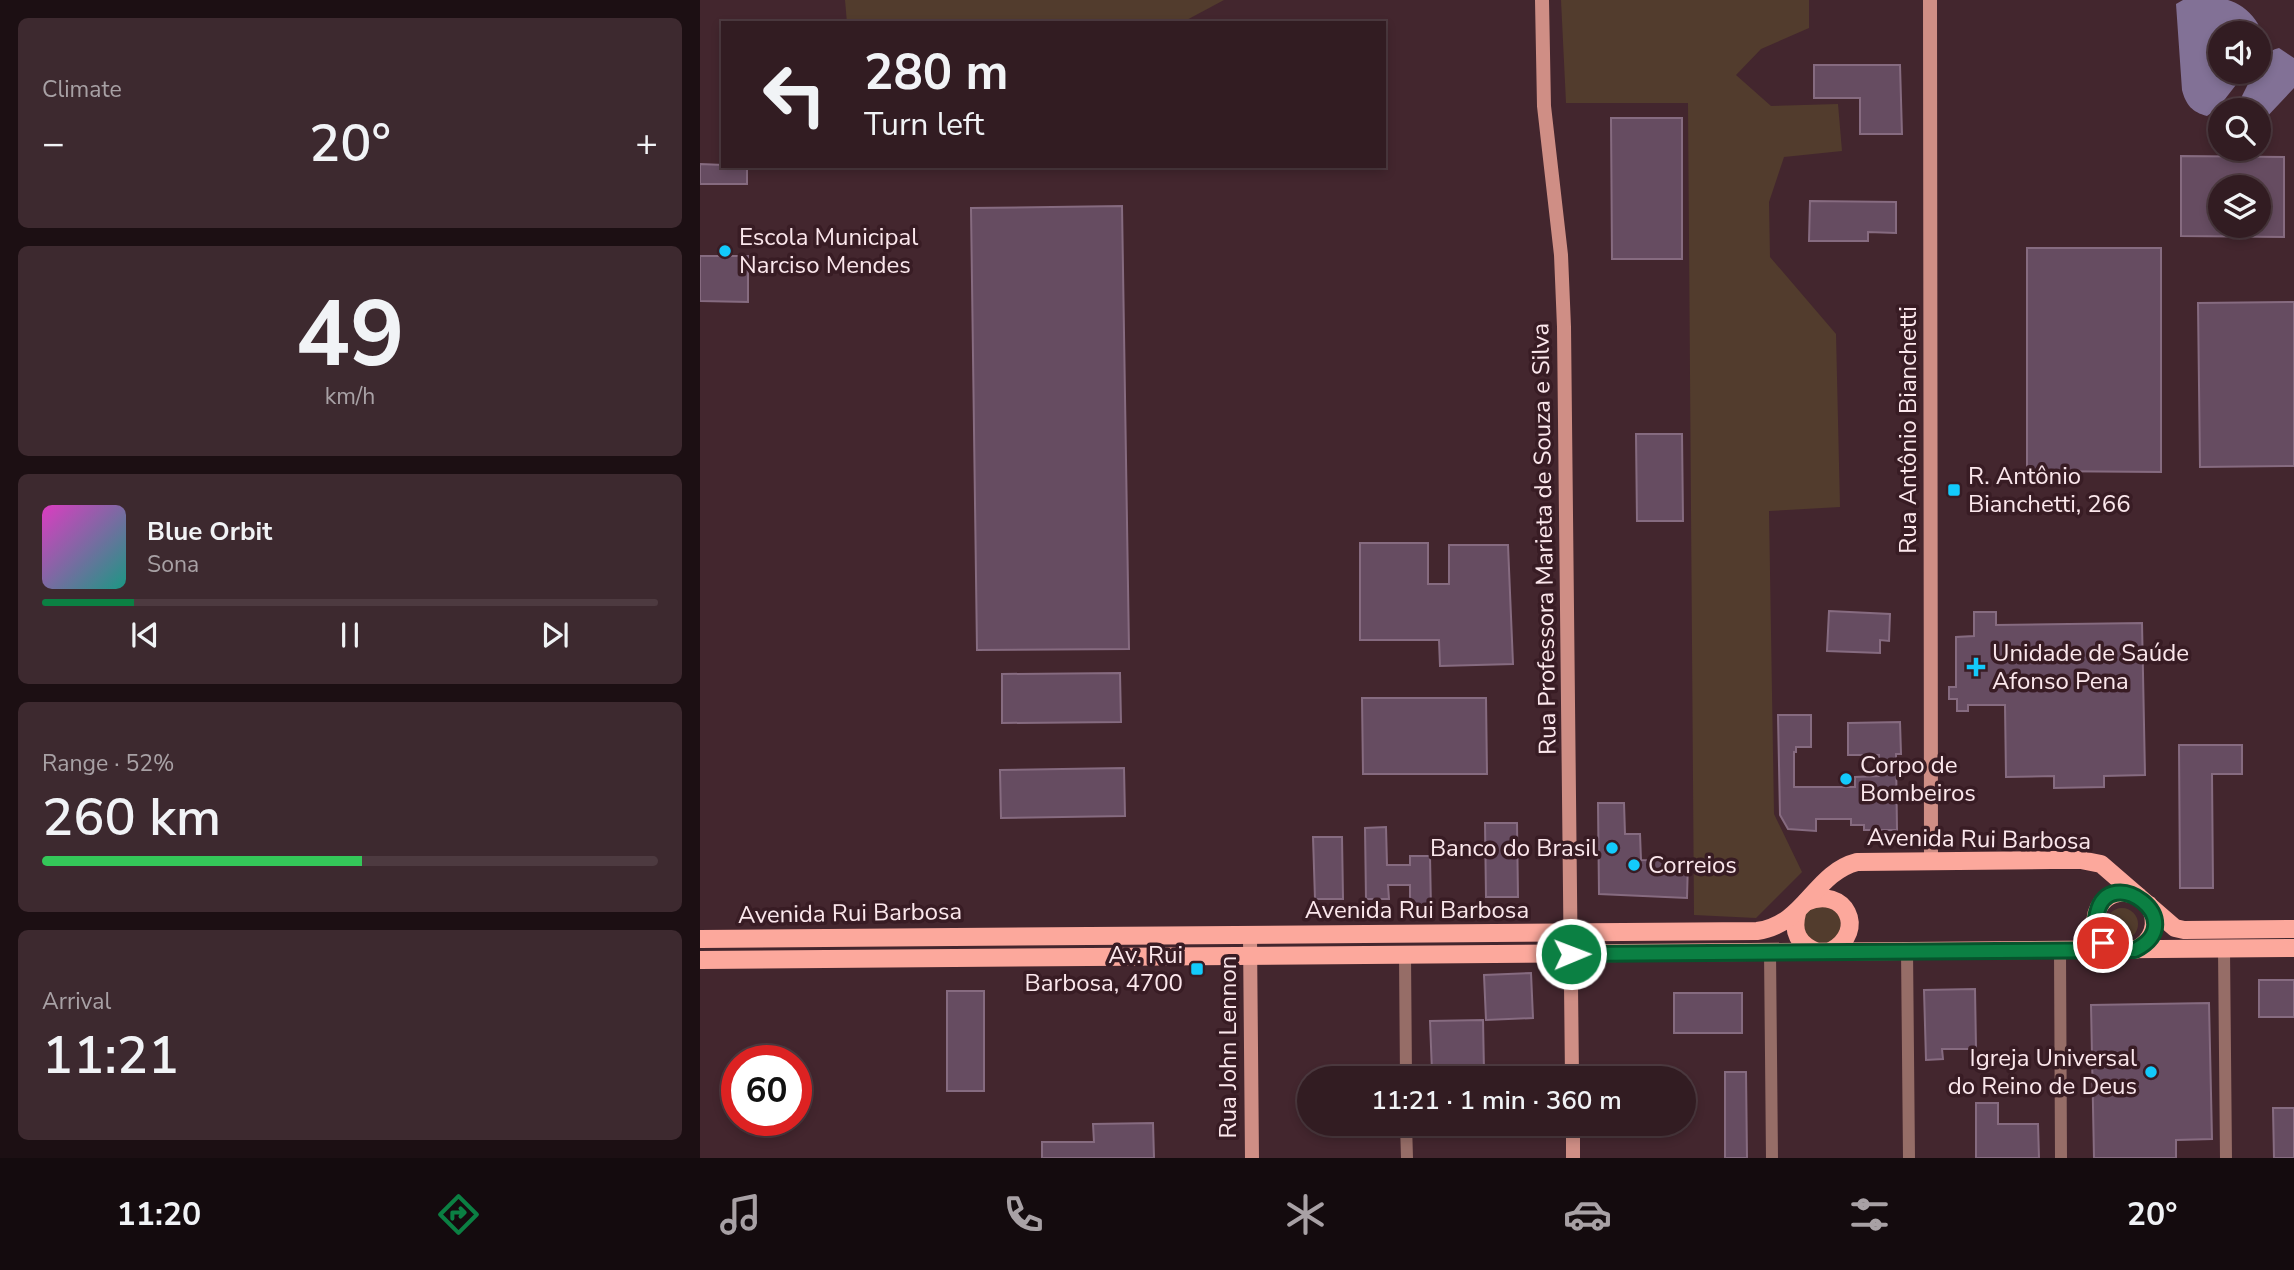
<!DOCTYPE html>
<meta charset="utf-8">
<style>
:root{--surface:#321c22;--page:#3d292f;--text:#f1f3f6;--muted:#a8a1a5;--line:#4d3a40;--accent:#0b8043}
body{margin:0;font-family:"Nunito Sans",sans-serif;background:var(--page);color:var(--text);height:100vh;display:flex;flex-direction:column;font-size:26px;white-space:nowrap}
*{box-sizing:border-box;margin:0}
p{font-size:23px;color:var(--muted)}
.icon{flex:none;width:38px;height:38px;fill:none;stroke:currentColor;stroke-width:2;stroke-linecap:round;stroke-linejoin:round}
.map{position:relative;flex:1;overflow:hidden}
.sheet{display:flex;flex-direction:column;gap:18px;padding:18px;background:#1c0f13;width:700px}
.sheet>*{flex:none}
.hud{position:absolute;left:21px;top:21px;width:665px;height:147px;border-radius:0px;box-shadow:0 4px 10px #0003,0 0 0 2px var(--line);background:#321c22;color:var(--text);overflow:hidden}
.buttons{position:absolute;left:1508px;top:21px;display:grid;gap:14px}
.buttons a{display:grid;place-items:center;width:63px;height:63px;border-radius:50%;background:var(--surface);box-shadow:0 4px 10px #0003,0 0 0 2px var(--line);font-size:35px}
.speed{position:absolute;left:21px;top:1045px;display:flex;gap:14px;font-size:35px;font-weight:700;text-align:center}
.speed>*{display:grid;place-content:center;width:91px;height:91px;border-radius:50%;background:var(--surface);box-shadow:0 4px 10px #0003,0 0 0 2px var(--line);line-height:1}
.speed .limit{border:10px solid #d22;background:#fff;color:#111}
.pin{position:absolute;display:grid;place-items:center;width:60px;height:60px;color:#fff;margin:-30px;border:4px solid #fff;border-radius:50%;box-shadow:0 2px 7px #0007}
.me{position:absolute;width:77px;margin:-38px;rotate:89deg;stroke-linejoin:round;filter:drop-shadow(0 0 5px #0008)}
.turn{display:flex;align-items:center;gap:24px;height:147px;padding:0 28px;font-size:32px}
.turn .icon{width:91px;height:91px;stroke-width:2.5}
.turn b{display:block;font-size:49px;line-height:60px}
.big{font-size:52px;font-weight:600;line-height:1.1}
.sheet .widget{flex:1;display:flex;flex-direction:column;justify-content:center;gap:10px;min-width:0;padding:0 24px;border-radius:10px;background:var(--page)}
.sheet .dial{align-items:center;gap:0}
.dial b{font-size:91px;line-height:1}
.song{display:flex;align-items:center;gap:21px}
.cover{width:84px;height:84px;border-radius:10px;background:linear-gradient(135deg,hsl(310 70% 55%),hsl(170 70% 35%))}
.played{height:7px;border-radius:4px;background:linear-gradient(90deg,var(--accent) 15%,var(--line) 15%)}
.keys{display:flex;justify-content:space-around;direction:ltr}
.heat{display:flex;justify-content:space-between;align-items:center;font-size:38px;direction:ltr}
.charge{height:10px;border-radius:5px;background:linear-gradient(90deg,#34c759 52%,var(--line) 0)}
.trip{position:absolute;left:597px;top:1066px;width:399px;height:70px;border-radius:35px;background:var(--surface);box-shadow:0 4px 10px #0003,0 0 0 2px var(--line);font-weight:600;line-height:70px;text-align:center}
.tab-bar{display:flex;height:112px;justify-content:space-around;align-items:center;background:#140b0e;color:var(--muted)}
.tab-bar .icon{width:49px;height:49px}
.tab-bar .current{color:var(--accent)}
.tab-bar b{font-size:32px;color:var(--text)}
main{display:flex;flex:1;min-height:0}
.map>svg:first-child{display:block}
</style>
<main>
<section class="sheet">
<div class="widget"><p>Climate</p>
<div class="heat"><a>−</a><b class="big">20°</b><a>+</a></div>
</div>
<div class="widget dial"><b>49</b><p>km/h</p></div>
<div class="widget">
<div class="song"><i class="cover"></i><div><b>Blue Orbit</b><p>Sona</p></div></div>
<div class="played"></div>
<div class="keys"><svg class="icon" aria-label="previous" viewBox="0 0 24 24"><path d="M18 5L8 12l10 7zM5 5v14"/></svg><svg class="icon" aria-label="pause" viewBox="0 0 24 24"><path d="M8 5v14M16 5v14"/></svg><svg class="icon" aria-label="next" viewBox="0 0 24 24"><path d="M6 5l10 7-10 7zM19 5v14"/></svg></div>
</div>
<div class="widget"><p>Range · 52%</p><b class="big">260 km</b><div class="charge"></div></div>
<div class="widget"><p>Arrival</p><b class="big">11:21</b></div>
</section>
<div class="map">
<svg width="1594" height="1158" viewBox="0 0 1594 1158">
<rect width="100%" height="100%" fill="#43262e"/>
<g fill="#523c2d">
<polygon points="145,0 524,0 481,23 147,23"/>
<polygon points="861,0 1109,0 1109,28 1061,49 1036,75 1071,106 1138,104 1142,151 1084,157 1069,202 1070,257 1136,334 1140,507 1069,511 1074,814 1102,872 1056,918 994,915 988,103 866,103"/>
<path d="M1123,904C1142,915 1143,916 1139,938L1124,946L1107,941L1102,917L1107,910Z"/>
<circle cx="1422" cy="924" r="16"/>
</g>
<g fill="#827196">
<path d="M1483,0C1496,0 1515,0 1528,0C1547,5 1571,30 1559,50V33H1521V72H1546L1518,108L1507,116C1492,112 1486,105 1482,90L1476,4Z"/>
<path d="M1579,48L1594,58V88L1562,122H1559V110H1539L1537,106L1554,72H1559C1559,59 1567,51 1579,48Z"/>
</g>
<g fill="#664c61" stroke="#866b80" stroke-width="2" fill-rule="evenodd">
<polygon points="1114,65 1200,65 1202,134 1160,134 1160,98 1114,98"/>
<polygon points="911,118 982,118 982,259 912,259"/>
<path d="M1481,156L1584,157V237L1481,236ZM1521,187H1559V226H1521Z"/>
<polygon points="0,164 47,166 47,184 0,184"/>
<polygon points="1110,201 1196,202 1196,233 1168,232 1168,241 1109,241"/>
<polygon points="422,206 429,649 277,650 271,208"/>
<polygon points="1327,248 1461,248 1461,472 1327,471"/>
<polygon points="0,256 48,256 48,302 0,301"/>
<polygon points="1594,302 1594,466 1500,467 1498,303"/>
<polygon points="936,434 982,434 983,521 937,521"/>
<polygon points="660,543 728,543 728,584 749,584 749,545 808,545 813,664 740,666 739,640 660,640"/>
<polygon points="1129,611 1190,614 1189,641 1180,640 1180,653 1127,651"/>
<polygon points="1274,612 1296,612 1296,625 1442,623 1445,775 1404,776 1404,787 1354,788 1354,776 1306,777 1305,705 1268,705 1268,711 1257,711 1257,699 1249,699 1249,687 1256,687 1256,637 1274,636"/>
<polygon points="420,673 421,722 302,723 302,674"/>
<polygon points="662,698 786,698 787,774 663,774"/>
<polygon points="1078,715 1111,715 1111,747 1096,747 1096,752 1094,752 1094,787 1155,787 1155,777 1179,776 1179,755 1148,755 1148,723 1200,722 1201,754 1196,754 1197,830 1164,830 1164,825 1151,825 1151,819 1116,819 1116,831 1088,829 1080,815"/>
<polygon points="1479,745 1542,745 1542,774 1512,774 1513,888 1480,888"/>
<polygon points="424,768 425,816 301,818 300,770"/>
<polygon points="898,803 924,803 925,834 940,834 941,860 988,861 987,898 899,894"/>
<polygon points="785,823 817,823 818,897 786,897"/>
<polygon points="686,827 687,865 710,865 710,856 730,856 731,909 710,909 710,885 688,885 689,899 666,899 665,828"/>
<polygon points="613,837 642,837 643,899 615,899"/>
<polygon points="831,973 833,1018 786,1020 784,975"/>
<rect x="1559" y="980" width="35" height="37"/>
<polygon points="1275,989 1276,1049 1242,1049 1243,1059 1226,1060 1224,990"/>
<rect x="247" y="991" width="37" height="100"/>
<rect x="974" y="993" width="68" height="40"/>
<polygon points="1509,1003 1512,1139 1476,1140 1476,1158 1394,1158 1391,1005"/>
<polygon points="783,1020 784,1071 732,1072 730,1021"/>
<polygon points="1025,1072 1046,1072 1047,1158 1025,1158"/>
<polygon points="1276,1103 1298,1103 1298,1124 1338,1124 1339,1158 1276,1158"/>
<polygon points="1573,1108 1594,1108 1594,1158 1574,1158"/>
<polygon points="453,1123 454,1158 342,1158 342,1142 394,1142 393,1124"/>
</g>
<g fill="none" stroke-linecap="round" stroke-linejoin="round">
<g stroke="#966d67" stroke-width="12">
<polyline points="1524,949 1526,1158"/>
<polyline points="1207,950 1209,1158"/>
<polyline points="1360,950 1361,1158"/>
<polyline points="1070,951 1072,1158"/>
<polyline points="705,955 706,1078"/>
<polyline points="706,1124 707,1158"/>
</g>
<g stroke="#cf8e85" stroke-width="14">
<polyline points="842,0 844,106 861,255 864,327 872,1078"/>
<polyline points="1230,0 1231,861"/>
<polyline points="550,936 552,1158"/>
<polyline points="873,1124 873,1158"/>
</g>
<g stroke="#fca89c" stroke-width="18">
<path d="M1106,902C1145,885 1168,931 1131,951"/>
<path d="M1097,913C1092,932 1098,944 1117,952"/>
<path d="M0,939L1057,931C1105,925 1114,873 1157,862L1351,860H1381L1401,864L1475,928L1484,930L1594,929"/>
<path d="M1411,949C1379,926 1401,880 1438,896"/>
<path d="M1435,950C1453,941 1459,923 1449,905"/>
<polyline points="0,960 1594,948"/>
</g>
</g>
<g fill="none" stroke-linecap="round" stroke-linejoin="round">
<defs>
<path id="route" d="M871,954L1435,950C1493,921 1409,861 1397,913C1394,925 1396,933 1403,943"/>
</defs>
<use href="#route" stroke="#07532c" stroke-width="18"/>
<use href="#route" stroke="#0b8043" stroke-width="12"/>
</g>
<g fill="#13cafb" stroke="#381c24" stroke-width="2.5">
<circle cx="25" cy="251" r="7"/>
<rect x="1247" y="483" width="14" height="14" rx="3.5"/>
<path d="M1272.5 656.5h7v7h7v7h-7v7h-7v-7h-7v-7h7z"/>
<circle cx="1146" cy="779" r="7"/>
<circle cx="912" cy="848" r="7"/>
<circle cx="934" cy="865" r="7"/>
<rect x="490" y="962" width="14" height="14" rx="3.5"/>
<circle cx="1451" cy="1072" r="7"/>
</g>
<g text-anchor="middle" stroke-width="7" stroke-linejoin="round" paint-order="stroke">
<g font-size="24" fill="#fbe7ec" stroke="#381c24" text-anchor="start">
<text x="39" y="245">Escola Municipal<tspan x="39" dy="28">Narciso Mendes</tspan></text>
<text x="1268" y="484">R. Antônio<tspan x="1268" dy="28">Bianchetti, 266</tspan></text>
<text x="1292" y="661">Unidade de Saúde<tspan x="1292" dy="28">Afonso Pena</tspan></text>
<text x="1160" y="773">Corpo de<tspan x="1160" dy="28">Bombeiros</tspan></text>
<text x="898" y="856" text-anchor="end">Banco do Brasil</text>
<text x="948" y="873">Correios</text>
<text x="483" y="963" text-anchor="end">Av. Rui<tspan x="483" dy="28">Barbosa, 4700</tspan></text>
<text x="1437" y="1066" text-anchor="end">Igreja Universal<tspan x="1437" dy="28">do Reino de Deus</tspan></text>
</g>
<g font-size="24" fill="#fbe7ec" stroke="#381c24">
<text transform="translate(1208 430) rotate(-90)" y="8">Rua Antônio Bianchetti</text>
<text transform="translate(844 539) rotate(-91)" y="8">Rua Professora Marieta de Souza e Silva</text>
<text transform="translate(1279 839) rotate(1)" y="8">Avenida Rui Barbosa</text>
<text x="717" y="918">Avenida Rui Barbosa</text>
<text transform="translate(150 913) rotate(-1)" y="8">Avenida Rui Barbosa</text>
<text transform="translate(528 1047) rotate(-90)" y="8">Rua John Lennon</text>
</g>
</g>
</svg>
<div class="buttons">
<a><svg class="icon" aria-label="sound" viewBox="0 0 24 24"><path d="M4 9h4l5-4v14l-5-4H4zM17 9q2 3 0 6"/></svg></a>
<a><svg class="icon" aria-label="search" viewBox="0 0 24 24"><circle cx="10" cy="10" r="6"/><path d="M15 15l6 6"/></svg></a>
<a><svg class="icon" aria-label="layers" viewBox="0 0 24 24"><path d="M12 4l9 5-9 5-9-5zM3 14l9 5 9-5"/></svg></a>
</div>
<div class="speed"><div class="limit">60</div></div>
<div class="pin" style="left:1403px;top:943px;background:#d93025"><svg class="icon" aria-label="arrive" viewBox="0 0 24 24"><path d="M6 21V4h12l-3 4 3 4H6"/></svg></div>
<svg class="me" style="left:871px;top:954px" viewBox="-20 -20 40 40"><circle r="17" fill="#0b8043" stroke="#fff" stroke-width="3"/><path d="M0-11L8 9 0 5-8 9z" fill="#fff"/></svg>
<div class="trip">11:21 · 1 min · 360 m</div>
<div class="hud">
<div class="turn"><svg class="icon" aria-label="left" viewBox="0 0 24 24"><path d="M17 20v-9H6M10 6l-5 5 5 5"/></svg><div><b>280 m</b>Turn left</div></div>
</div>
</div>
</main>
<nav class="tab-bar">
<b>11:20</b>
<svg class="icon current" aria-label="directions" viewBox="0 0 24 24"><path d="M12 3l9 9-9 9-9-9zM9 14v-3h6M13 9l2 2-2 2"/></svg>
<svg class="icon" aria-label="music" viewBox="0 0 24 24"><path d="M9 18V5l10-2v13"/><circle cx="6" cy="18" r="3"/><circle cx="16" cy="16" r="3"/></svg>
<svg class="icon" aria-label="phone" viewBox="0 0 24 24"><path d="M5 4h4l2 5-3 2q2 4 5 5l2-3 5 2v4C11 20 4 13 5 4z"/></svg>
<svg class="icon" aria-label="climate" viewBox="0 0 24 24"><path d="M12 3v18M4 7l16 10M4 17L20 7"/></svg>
<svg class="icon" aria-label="car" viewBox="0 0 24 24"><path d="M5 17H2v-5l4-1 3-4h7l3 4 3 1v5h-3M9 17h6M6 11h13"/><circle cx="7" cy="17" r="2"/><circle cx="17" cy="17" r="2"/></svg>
<svg class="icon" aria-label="filters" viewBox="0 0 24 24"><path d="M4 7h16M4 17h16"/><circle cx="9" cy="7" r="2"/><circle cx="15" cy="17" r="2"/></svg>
<b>20°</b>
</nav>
